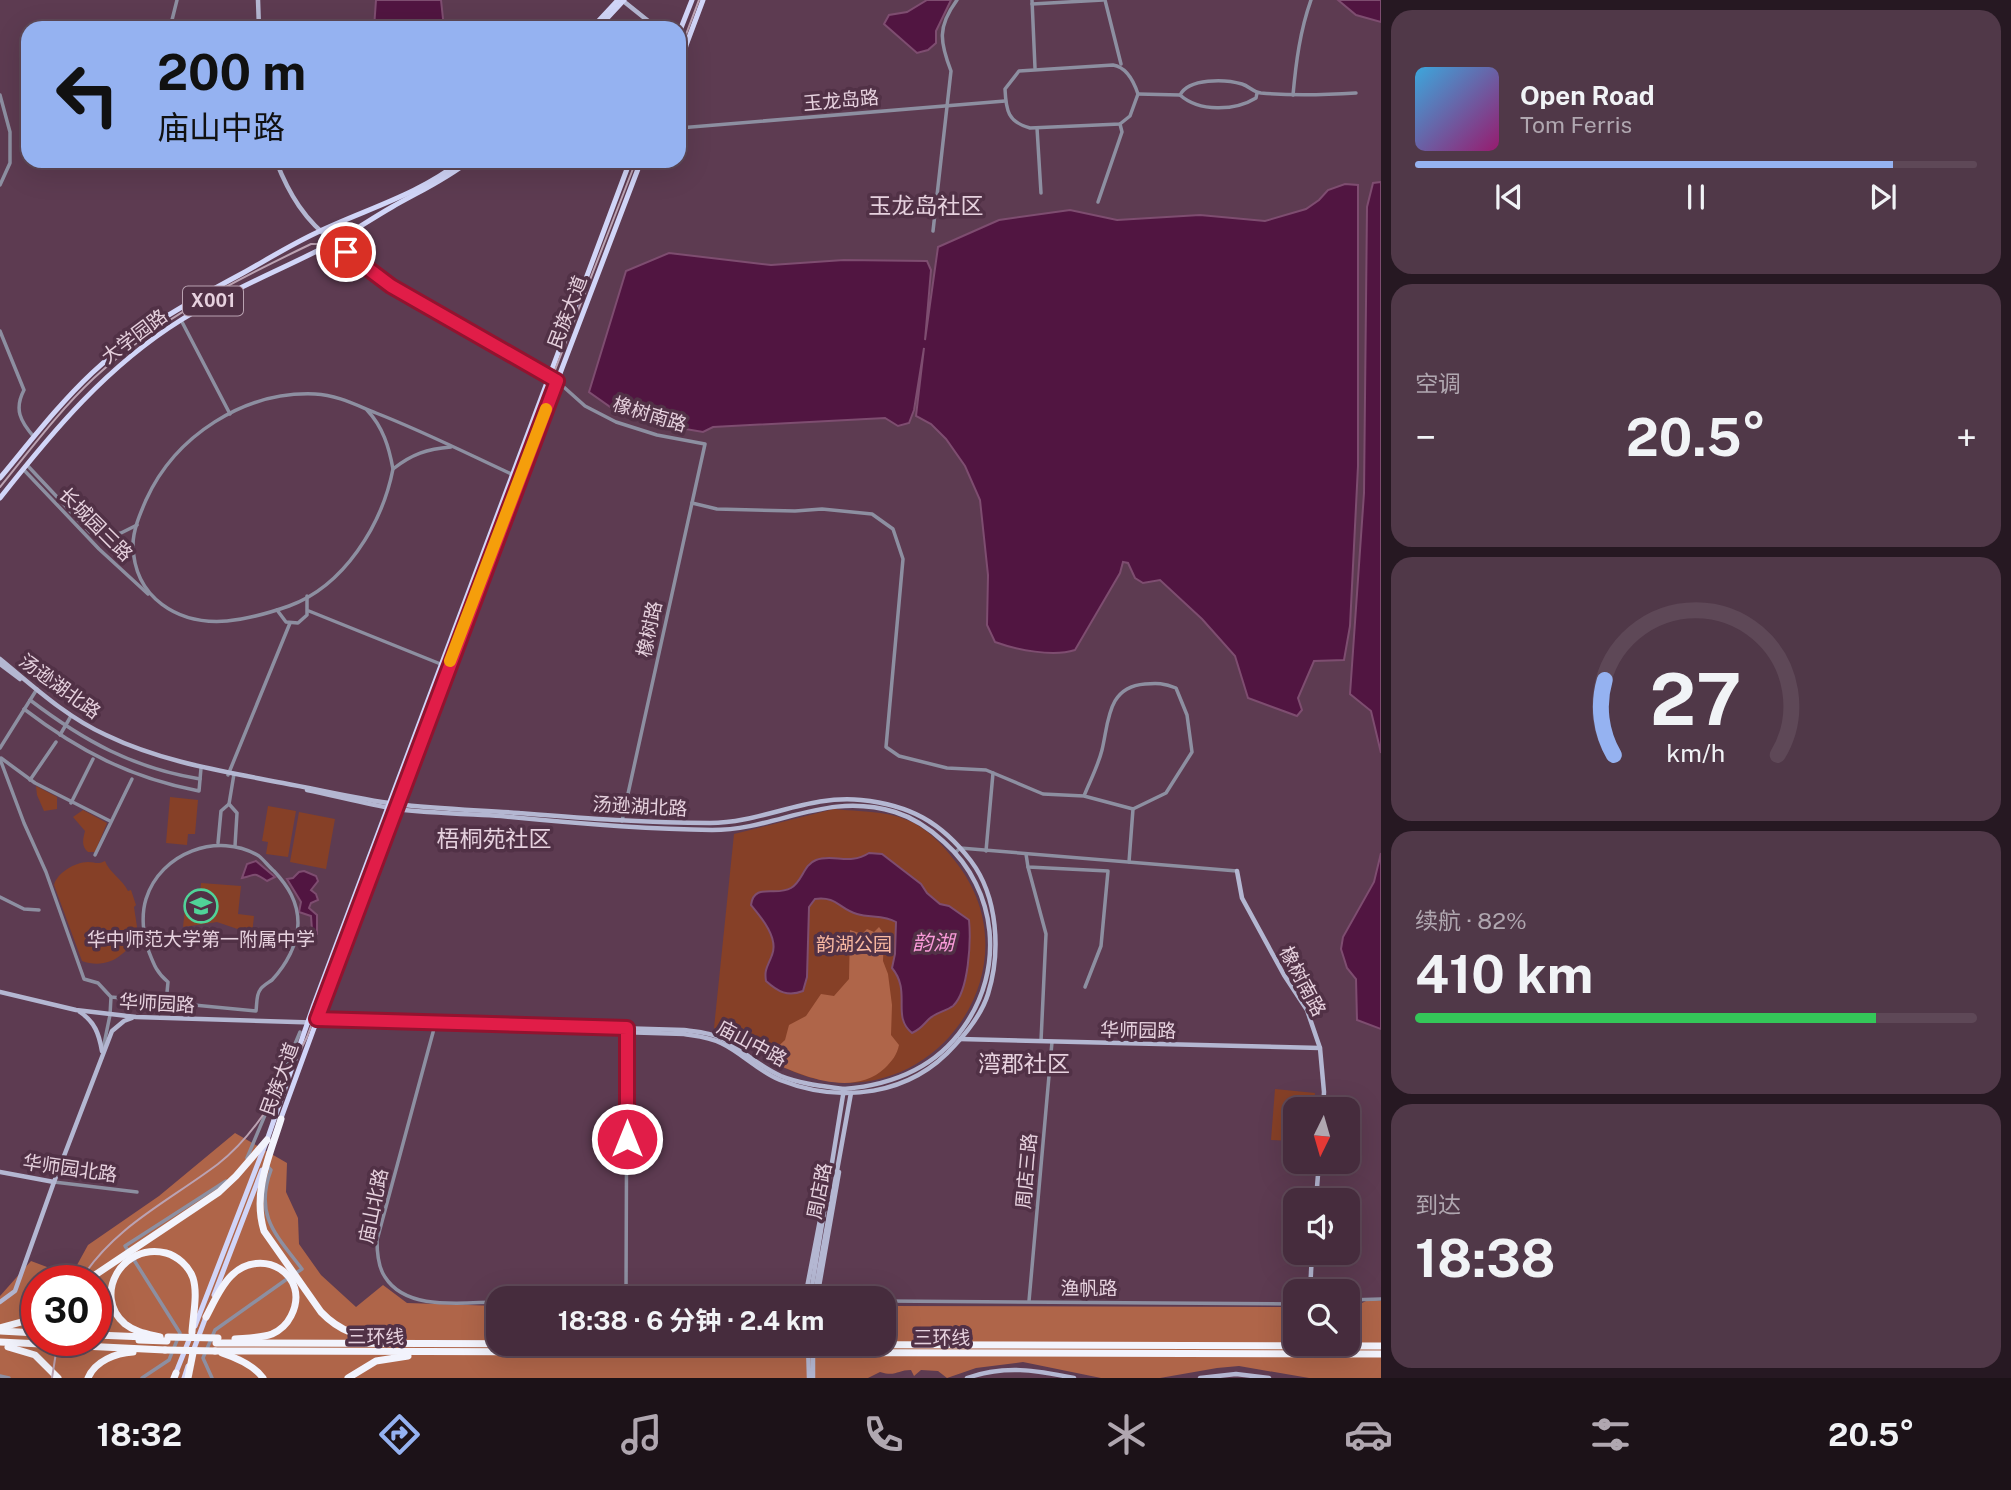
<!DOCTYPE html>
<html lang="zh">
<meta charset="utf-8">
<style>
:root{--surface:#462c3d;--page:#503848;--text:#f1f3f6;--muted:#b0a7b0;--line:#5e4857;--accent:#95b2f1}
body{margin:0;font-family:"Public Sans","Noto Sans SC",sans-serif;background:var(--page);color:var(--text);height:100vh;display:flex;flex-direction:column;font-size:26px;white-space:nowrap}
*{box-sizing:border-box;margin:0}
p{font-size:23px;color:var(--muted)}
.icon{flex:none;width:38px;height:38px;fill:none;stroke:currentColor;stroke-width:2;stroke-linecap:round;stroke-linejoin:round}
.map{position:relative;flex:1;overflow:hidden}
.drawer{display:flex;flex-direction:column;gap:10px;padding:10px;background:#261822;width:630px}
.drawer>*{flex:none}
.banner{position:absolute;left:21px;top:21px;width:665px;height:147px;border-radius:21px;box-shadow:0 7px 28px #0002,0 0 0 2px var(--line);background:#95b2f1;color:#111;overflow:hidden}
.needle{width:46px;rotate:185deg}
.fabs{position:absolute;left:1283px;top:1097px;display:grid;gap:14px}
.fabs a{display:grid;place-items:center;width:77px;height:77px;border-radius:14px;background:var(--surface);box-shadow:0 7px 28px #0002,0 0 0 2px var(--line);font-size:35px}
.speed{position:absolute;left:21px;top:1265px;display:flex;gap:14px;font-size:35px;font-weight:700;text-align:center}
.speed>*{display:grid;place-content:center;width:91px;height:91px;border-radius:50%;background:var(--surface);box-shadow:0 7px 28px #0002,0 0 0 2px var(--line);line-height:1}
.speed .limit{border:10px solid #d22;background:#fff;color:#111}
.pin{position:absolute;display:grid;place-items:center;width:60px;height:60px;color:#fff;margin:-30px;border:4px solid #fff;border-radius:50%;box-shadow:0 2px 7px #0007}
.me{position:absolute;width:77px;margin:-38px;rotate:0deg;stroke-linejoin:round;filter:drop-shadow(0 0 5px #0008)}
.turn{display:flex;align-items:center;gap:24px;height:147px;padding:0 21px;font-size:32px}
.turn .icon{width:91px;height:91px;stroke-width:2.5}
.turn b{display:block;font-size:49px;line-height:60px}
.big{font-size:52px;font-weight:700;line-height:1.1}
.drawer .tile{flex:1;display:flex;flex-direction:column;justify-content:center;gap:10px;min-width:0;padding:0 24px;border-radius:21px;background:var(--page)}
.drawer .dial{align-items:center;gap:0}
.dial svg{height:182px;overflow:visible;fill:none;stroke:var(--line);stroke-width:7;stroke-linecap:round;text-anchor:middle}
.dial text{fill:var(--text);stroke:none}
.song{display:flex;align-items:center;gap:21px}
.cover{width:84px;height:84px;border-radius:10px;background:linear-gradient(135deg,hsl(200 70% 55%),hsl(320 70% 35%))}
.played{height:7px;border-radius:4px;background:linear-gradient(90deg,var(--accent) 85%,var(--line) 85%)}
.keys{display:flex;justify-content:space-around;direction:ltr}
.heat{display:flex;justify-content:space-between;align-items:center;font-size:38px;direction:ltr}
.charge{height:10px;border-radius:5px;background:linear-gradient(90deg,#34c759 82%,var(--line) 0)}
.trip{position:absolute;left:486px;top:1286px;width:410px;height:70px;border-radius:21px;background:var(--surface);box-shadow:0 7px 28px #0002,0 0 0 2px var(--line);font-weight:700;line-height:70px;text-align:center}
.tab-bar{display:flex;height:112px;justify-content:space-around;align-items:center;background:#1c1218;color:var(--muted)}
.tab-bar .icon{width:49px;height:49px}
.tab-bar .selected{color:var(--accent)}
.tab-bar b{font-size:32px;color:var(--text)}
main{display:flex;flex:1;min-height:0}
.map>svg:first-child{display:block}
</style>
<main>
<div class="map">
<svg width="1381" height="1378" viewBox="0 0 1381 1378">
<rect width="100%" height="100%" fill="#5d3b51"/>
<g fill="#864027">
<polygon points="36,786 57,797 57,809 44,811 37,795"/>
<polygon points="170,797 198,800 195,834 188,834 187,845 166,843"/>
<polygon points="268,806 296,811 288,857 266,854 268,842 262,841"/>
<path d="M834,809C859,812 884,810 907,820C927,828 942,844 955,861C1038,964 938,1111 812,1078C776,1069 747,1043 714,1028L734,834Z"/>
<path d="M83,810L107,823L95,852H88C81,846 83,839 85,831L73,817Z"/>
<polygon points="299,812 335,819 326,869 290,862"/>
<path d="M105,861C109,872 122,879 128,891L131,890L136,905L134,907L137,927L135,943C128,946 128,950 122,954C111,964 96,966 82,961L54,885C57,873 75,862 88,862C96,862 97,865 105,861Z"/>
<polygon points="201,883 241,886 238,914 254,916 252,934 217,922 183,927 185,909 199,910"/>
<polygon points="1275,1089 1315,1093 1313,1109 1295,1110 1295,1141 1271,1140"/>
</g>
<g fill="#af6549" fill-rule="evenodd">
<path d="M879,927L884,934L883,961L888,974L892,1005L891,1035L899,1045C897,1055 892,1061 885,1068C853,1098 801,1076 768,1060L769,1055L785,1040L789,1025L806,1016L821,994L834,996L849,979L850,930L862,934L867,929L874,932Z"/>
<path d="M235,1133L287,1163L286,1192L298,1218L299,1244L321,1275L356,1307L383,1285L407,1303L499,1306V1344H884V1306L1295,1307V1344H1348V1310L1370,1299L1381,1301V1378H1309L1239,1366L1217,1368L1160,1378H1101L1023,1362L976,1368L947,1378L938,1371L921,1370L914,1376L911,1370C897,1370 896,1377 880,1372L868,1378H0V1296L31,1261L71,1276L88,1245L159,1196ZM37,1281H96V1340H37Z"/>
</g>
<g fill="#511541" stroke="#7e4d70" stroke-width="2">
<polygon points="376,0 441,0 444,28 374,28"/>
<polygon points="927,0 951,0 936,31 936,43 928,50 917,53 884,24 889,15 907,12"/>
<polygon points="1338,0 1381,0 1381,22 1356,15"/>
<polygon points="1381,182 1381,753 1371,711 1350,694 1364,493 1367,207 1373,183"/>
<path d="M1345,184L1358,185V466L1350,626L1344,660L1314,661L1298,698L1302,710L1297,716L1248,698L1235,656L1202,619L1160,580L1143,583L1135,578L1128,563L1123,562L1120,573L1075,650C1053,657 1017,650 995,642L987,625L988,575L980,500L965,466L946,439L931,424L916,416L924,348L914,410L909,423L898,426L885,418L713,427L703,432L662,425L616,411L589,392L626,271L669,253L771,265L844,260L927,261L931,270L925,340L938,247L999,220L1070,210L1117,220L1200,215L1265,221L1306,209L1319,200L1328,190Z"/>
<path d="M869,853L882,854L921,884L927,893L940,904L949,906L969,920C971,941 969,991 953,1006C946,1011 935,1013 929,1019C922,1026 921,1029 912,1033C891,1016 912,992 892,968L895,954L896,922C884,915 870,918 857,914C839,909 837,896 815,899L809,907L807,977L803,991C788,997 778,992 766,981C764,969 768,966 772,955C779,938 761,917 751,905C754,882 776,897 791,888C803,881 803,865 816,860C833,853 849,866 869,853Z"/>
<polygon points="1381,853 1381,1029 1357,1020 1356,979 1347,968 1341,949 1343,937 1374,882"/>
<path d="M256,861L275,877L267,881C252,871 257,875 242,878L247,864Z"/>
<polygon points="304,871 316,876 318,881 311,890 316,894 318,900 311,903 309,908 317,915 317,934 309,939 304,938 312,930 311,916 299,912 301,902 287,879 293,878 299,872"/>
</g>
<g fill="none" stroke-linecap="round" stroke-linejoin="round">
<g stroke="#8d8fa1" stroke-width="3.5">
<polyline points="177,0 171,24 206,28"/>
<polyline points="1032,0 1035,68"/>
<polyline points="1105,0 1121,64"/>
<polyline points="1032,4 1103,0"/>
<polyline points="251,28 259,28"/>
<path d="M1113,65C1126,67 1134,82 1138,94L1130,116L1120,124L1030,128C1008,122 1006,111 1005,89L1019,71Z"/>
<path d="M1257,93L1256,98C1235,111 1199,112 1180,95C1189,78 1225,79 1242,84C1249,86 1253,92 1261,93C1293,96 1324,95 1356,93"/>
<polyline points="1138,94 1180,95"/>
<polyline points="0,95 10,132 10,163 0,185"/>
<path d="M1293,95C1296,62 1300,31 1311,0"/>
<polyline points="679,128 1005,101"/>
<polyline points="1037,128 1041,193"/>
<polyline points="1098,202 1122,132 1120,124"/>
<path d="M933,231L951,71C940,42 937,27 957,0"/>
<polyline points="334,242 391,286 557,381 585,406 616,422 657,435 705,444 622,821"/>
<polyline points="181,320 230,414"/>
<path d="M0,331L24,390C14,409 20,421 34,437"/>
<path d="M367,410C383,427 389,447 393,469C412,454 427,449 451,447"/>
<polyline points="27,465 90,532 107,536 121,533 137,525"/>
<polyline points="23,469 99,549 148,594"/>
<path d="M393,469C382,525 344,586 289,606C269,613 248,619 227,621C178,625 134,598 133,545C133,530 140,514 146,500C175,436 244,391 315,394C337,395 356,405 376,413C425,432 472,456 520,478"/>
<path d="M692,503L717,509L795,511L822,509L872,514L893,529L903,559L886,747L899,756L947,768L986,770L1043,794L1084,796L1133,809L1166,793L1192,752L1187,715L1176,688C1164,683 1157,683 1145,684C1107,687 1109,721 1102,750C1098,766 1090,781 1084,796"/>
<polyline points="277,610 286,622 298,623 307,615 307,596"/>
<polyline points="309,611 448,667"/>
<path d="M30,700C84,741 133,768 200,779"/>
<path d="M24,709C79,751 131,778 199,791L201,768"/>
<polyline points="60,735 71,716"/>
<polyline points="0,748 37,689"/>
<polyline points="1,758 35,783 110,821"/>
<path d="M0,759L24,823L46,872L84,979L98,983L111,997L256,1011C257,1005 256,995 260,990C262,986 268,983 272,980C286,965 298,944 298,923C298,902 288,886 274,871C269,867 264,860 259,856C218,831 160,853 146,899C141,915 143,936 149,952C154,965 157,973 168,982L166,1003"/>
<polyline points="228,775 290,623"/>
<polyline points="30,780 56,742"/>
<polyline points="71,803 93,759"/>
<polyline points="229,804 234,774"/>
<polyline points="218,843 221,811 229,804 237,813 235,846"/>
<polyline points="986,851 993,773"/>
<polyline points="956,852 960,848 1237,871"/>
<polyline points="1026,854 1028,867 1108,871 1101,946 1085,987"/>
<polyline points="95,855 132,779"/>
<polyline points="1129,862 1133,809"/>
<polyline points="1028,867 1046,934 1041,1041"/>
<polyline points="0,897 24,909 39,910"/>
<path d="M435,1025L377,1240C377,1252 378,1267 385,1277C407,1312 464,1302 499,1302"/>
<polyline points="103,1049 110,1015 111,997"/>
<polyline points="247,1158 300,1032"/>
<path d="M267,1166L271,1170C254,1215 276,1235 302,1269L296,1273"/>
<polyline points="54,1182 137,1192"/>
<polyline points="127,1249 125,1246 226,1181"/>
<polyline points="134,1260 180,1333 169,1360 142,1378"/>
<polyline points="626,1298 627,1030"/>
<polyline points="1348,1300 1381,1299"/>
<polyline points="884,1301 1295,1304"/>
<polyline points="1029,1301 1052,1042"/>
<polyline points="0,1376 9,1378"/>
<polyline points="212,1378 203,1358 215,1330 287,1279"/>
</g>
<g stroke="#b4b7d2" stroke-width="4.5">
<polyline points="258,0 259,28"/>
<polyline points="622,0 657,28"/>
<polyline points="679,44 686,47"/>
<path d="M276,161C289,194 305,221 334,242"/>
<path d="M0,659C33,686 66,717 106,735C162,762 222,771 283,783C321,790 358,799 396,804C437,809 478,810 519,813C583,818 646,823 710,823C761,823 811,794 861,800C910,805 941,822 971,861C998,897 1001,952 988,994C982,1013 969,1030 955,1045C910,1096 841,1104 780,1080C758,1071 742,1053 721,1043C710,1037 697,1036 684,1034L136,1017L76,1010L0,992"/>
<polyline points="0,664 20,679"/>
<path d="M307,790C336,796 366,804 395,809C429,813 466,814 501,816C571,823 642,829 712,830C778,830 825,791 895,812C914,818 929,828 944,842C998,890 1005,970 963,1028C935,1068 891,1085 844,1089L810,1298"/>
<polyline points="1237,871 1242,898 1284,975 1307,1010 1320,1048 1324,1092 1323,1110"/>
<path d="M80,1012C95,1022 99,1034 102,1051"/>
<path d="M317,1019L684,1030C699,1032 714,1033 726,1041C745,1052 760,1067 781,1076C801,1084 823,1086 844,1089"/>
<polyline points="960,1039 1320,1048"/>
<polyline points="0,1172 54,1182"/>
<polyline points="1316,1200 1319,1162"/>
<polyline points="1310,1292 1312,1253"/>
<polyline points="805,1298 830,1168"/>
<polyline points="814,1298 851,1093"/>
<polyline points="817,1298 839,1172"/>
<polyline points="0,1302 15,1291 54,1182 112,1031 124,1021 132,1018"/>
<path d="M967,1378C1004,1365 1036,1370 1074,1378"/>
<polyline points="1200,1378 1236,1374 1269,1378"/>
</g>
<g stroke="#d1d5f8" stroke-width="5">
<polyline points="592,28 618,0"/>
<polyline points="598,28 624,0"/>
<polyline points="679,33 692,0"/>
<polyline points="679,64 703,0"/>
<path d="M0,478C30,442 58,405 92,373C136,331 189,302 243,273C268,259 292,244 318,232C366,209 418,195 461,161"/>
<path d="M0,498C53,431 107,366 181,320C226,292 276,272 323,248C347,236 369,220 392,207C418,192 445,180 469,161"/>
<polyline points="280,1121 396,804 641,161"/>
<polyline points="214,1295 262,1170"/>
<polyline points="195,1326 267,1140 313,1007 630,161"/>
<polyline points="192,1354 207,1314"/>
<polyline points="175,1375 191,1335"/>
<polyline points="184,1378 188,1366"/>
</g>
<g stroke="#f2f3fc" stroke-width="7">
<path d="M281,1119C270,1155 252,1192 264,1231L321,1312C340,1332 361,1338 388,1340"/>
<polyline points="86,1281 219,1192 236,1176 267,1140"/>
<path d="M206,1317C213,1304 220,1287 231,1276C261,1245 312,1275 291,1316C287,1324 281,1330 272,1334C261,1338 247,1338 235,1339"/>
<polyline points="0,1328 25,1321 37,1314"/>
<polyline points="0,1331 37,1333"/>
<polyline points="96,1335 146,1337"/>
<path d="M160,1337C148,1334 135,1332 125,1324C92,1296 122,1242 166,1253C177,1256 189,1266 193,1278C198,1294 193,1315 192,1332"/>
<polyline points="139,1340 167,1341"/>
<polyline points="0,1342 165,1350"/>
<polyline points="216,1343 1381,1346"/>
<polyline points="8,1347 35,1355 58,1378"/>
<polyline points="215,1351 1381,1354"/>
<path d="M222,1353C237,1358 254,1365 263,1378"/>
<path d="M88,1378C95,1361 116,1353 133,1352"/>
<polyline points="174,1378 176,1373"/>
<polyline points="188,1378 193,1353"/>
<polyline points="348,1378 376,1361 408,1356"/>
</g>
<path stroke="#bba2b2" stroke-width="2" d="M0,487C30,450 59,411 94,378C157,320 234,281 311,244H321L330,247L383,286L536,374"/>
<g stroke="#bba2b2" stroke-width="2">
<polyline points="679,53 699,0"/>
<path d="M80,1281C113,1227 169,1201 218,1164C259,1132 284,1083 307,1037L543,401L636,161"/>
<polyline points="52,1378 58,1340"/>
</g>
<g stroke="#b4b7d2" stroke-width="4.5">
<polyline points="808,1344 809,1378"/>
<polyline points="813,1378 813,1344"/>
</g>
<g stroke="#f2f3fc" stroke-width="7">
<polyline points="168,1337 218,1338"/>
<polyline points="165,1350 215,1351"/>
</g>
</g>
<g fill="none" stroke-linecap="round" stroke-linejoin="round">
<defs>
<polyline id="route" points="346,252 391,286 557,381 317,1019 627,1028 627,1139"/>
</defs>
<use href="#route" stroke="#92132f" stroke-width="18"/>
<use href="#route" stroke="#e11d48" stroke-width="12"/>
<polyline stroke="#f59e0b" stroke-width="12" points="450,661 546,409"/>
</g>
<defs>
<symbol id="school-ring" viewBox="-11 -11 22 22"><circle r="9.5" fill="#513146" stroke="#50d398" stroke-width="1.5"/><path d="M0-5L7-2L0 1L-7-2ZM-4 1L0 2.5L4 1V4Q0 6-4 4Z" fill="#50d398"/></symbol>
</defs>
<g fill-rule="evenodd">
<use href="#school-ring" x="182" y="887" width="38" height="38"/>
</g>
<g text-anchor="middle" stroke-width="7" stroke-linejoin="round" paint-order="stroke">
<rect fill="#513146" stroke="#b9a1b0" stroke-width="2" x="183" y="286.5" width="60" height="29" rx="5"/>
<g font-size="18" font-weight="bold" fill="#e6d1de">
<text x="213" y="307">X001</text>
</g>
<g font-size="19" fill="#e6d1de" stroke="#513146">
<text transform="translate(841 100) rotate(-5)" y="7">玉龙岛路</text>
<text transform="translate(567 312) rotate(-69)" y="7">民族大道</text>
<text transform="translate(134 336) rotate(-37)" y="7">大学园路</text>
<text transform="translate(650 414) rotate(17)" y="7">橡树南路</text>
<text transform="translate(96 524) rotate(45)" y="7">长城园三路</text>
<text transform="translate(649 629) rotate(-78)" y="7">橡树路</text>
<text transform="translate(60 686) rotate(36)" y="7">汤逊湖北路</text>
<text transform="translate(640 806) rotate(3)" y="7">汤逊湖北路</text>
<text transform="translate(1303 981) rotate(62)" y="7">橡树南路</text>
<text transform="translate(157 1003) rotate(3)" y="7">华师园路</text>
<text transform="translate(1138 1030) rotate(1)" y="7">华师园路</text>
<text transform="translate(752 1043) rotate(28)" y="7">庙山中路</text>
<text transform="translate(279 1079) rotate(-70)" y="7">民族大道</text>
<text transform="translate(70 1168) rotate(8)" y="7">华师园北路</text>
<text transform="translate(1026 1171) rotate(-85)" y="7">周店三路</text>
<text transform="translate(819 1191) rotate(-79)" y="7">周店路</text>
<text transform="translate(373 1206) rotate(-78)" y="7">庙山北路</text>
<text x="1089" y="1295">渔帆路</text>
<text x="376" y="1343">三环线</text>
<text x="942" y="1344">三环线</text>
</g>
<g font-size="19" fill="#e6d1de" stroke="#513146">
<text x="201" y="946">华中师范大学第一附属中学</text>
</g>
<g font-size="19" fill="#f8b8a1" stroke="#513146">
<text x="854" y="951">韵湖公园</text>
</g>
<g font-size="21" font-style="italic" fill="#f99bd9" stroke="#513146">
<text x="933" y="950">韵湖</text>
</g>
<g font-size="23" fill="#e6d1de" stroke="#513146">
<text x="926" y="214">玉龙岛社区</text>
<text x="494" y="847">梧桐苑社区</text>
<text x="1024" y="1072">湾郡社区</text>
</g>
</g>
</svg>
<div class="fabs">
<a><svg class="needle" viewBox="-14 -14 28 28"><path d="M0-13l5 13h-10z" fill="#e53935"/><path d="M0 13l5-13h-10z" fill="#b0a7b0"/></svg></a>
<a><svg class="icon" aria-label="sound" viewBox="0 0 24 24"><path d="M4 9h4l5-4v14l-5-4H4zM17 9q2 3 0 6"/></svg></a>
<a><svg class="icon" aria-label="search" viewBox="0 0 24 24"><circle cx="10" cy="10" r="6"/><path d="M15 15l6 6"/></svg></a>
</div>
<div class="speed"><div class="limit">30</div></div>
<div class="pin" style="left:346px;top:252px;background:#d93025"><svg class="icon" aria-label="arrive" viewBox="0 0 24 24"><path d="M6 21V4h12l-3 4 3 4H6"/></svg></div>
<svg class="me" style="left:627px;top:1139px" viewBox="-20 -20 40 40"><circle r="17" fill="#e11d48" stroke="#fff" stroke-width="3"/><path d="M0-11L8 9 0 5-8 9z" fill="#fff"/></svg>
<div class="trip">18:38 · 6 分钟 · 2.4 km</div>
<div class="banner">
<div class="turn"><svg class="icon" aria-label="left" viewBox="0 0 24 24"><path d="M17 20v-9H6M10 6l-5 5 5 5"/></svg><div><b>200 m</b>庙山中路</div></div>
</div>
</div>
<section class="drawer">
<div class="tile">
<div class="song"><i class="cover"></i><div><b>Open Road</b><p>Tom Ferris</p></div></div>
<div class="played"></div>
<div class="keys"><svg class="icon" aria-label="previous" viewBox="0 0 24 24"><path d="M18 5L8 12l10 7zM5 5v14"/></svg><svg class="icon" aria-label="pause" viewBox="0 0 24 24"><path d="M8 5v14M16 5v14"/></svg><svg class="icon" aria-label="next" viewBox="0 0 24 24"><path d="M6 5l10 7-10 7zM19 5v14"/></svg></div>
</div>
<div class="tile"><p>空调</p>
<div class="heat"><a>−</a><b class="big">20.5°</b><a>+</a></div>
</div>
<div class="tile dial"><svg viewBox="0 0 100 80">
<path d="M14 69A42 42 0 1 1 86 69"/>
<path d="M14 69A42 42 0 0 1 10 36" stroke="#95b2f1"/>
<text x="50" y="56" font-size="32" font-weight="700">27</text>
<text x="50" y="72" font-size="11">km/h</text>
</svg></div>
<div class="tile"><p>续航 · 82%</p><b class="big">410 km</b><div class="charge"></div></div>
<div class="tile"><p>到达</p><b class="big">18:38</b></div>
</section>
</main>
<nav class="tab-bar">
<b>18:32</b>
<svg class="icon selected" aria-label="directions" viewBox="0 0 24 24"><path d="M12 3l9 9-9 9-9-9zM9 14v-3h6M13 9l2 2-2 2"/></svg>
<svg class="icon" aria-label="music" viewBox="0 0 24 24"><path d="M9 18V5l10-2v13"/><circle cx="6" cy="18" r="3"/><circle cx="16" cy="16" r="3"/></svg>
<svg class="icon" aria-label="phone" viewBox="0 0 24 24"><path d="M5 4h4l2 5-3 2q2 4 5 5l2-3 5 2v4C11 20 4 13 5 4z"/></svg>
<svg class="icon" aria-label="climate" viewBox="0 0 24 24"><path d="M12 3v18M4 7l16 10M4 17L20 7"/></svg>
<svg class="icon" aria-label="car" viewBox="0 0 24 24"><path d="M5 17H2v-5l4-1 3-4h7l3 4 3 1v5h-3M9 17h6M6 11h13"/><circle cx="7" cy="17" r="2"/><circle cx="17" cy="17" r="2"/></svg>
<svg class="icon" aria-label="filters" viewBox="0 0 24 24"><path d="M4 7h16M4 17h16"/><circle cx="9" cy="7" r="2"/><circle cx="15" cy="17" r="2"/></svg>
<b>20.5°</b>
</nav>
